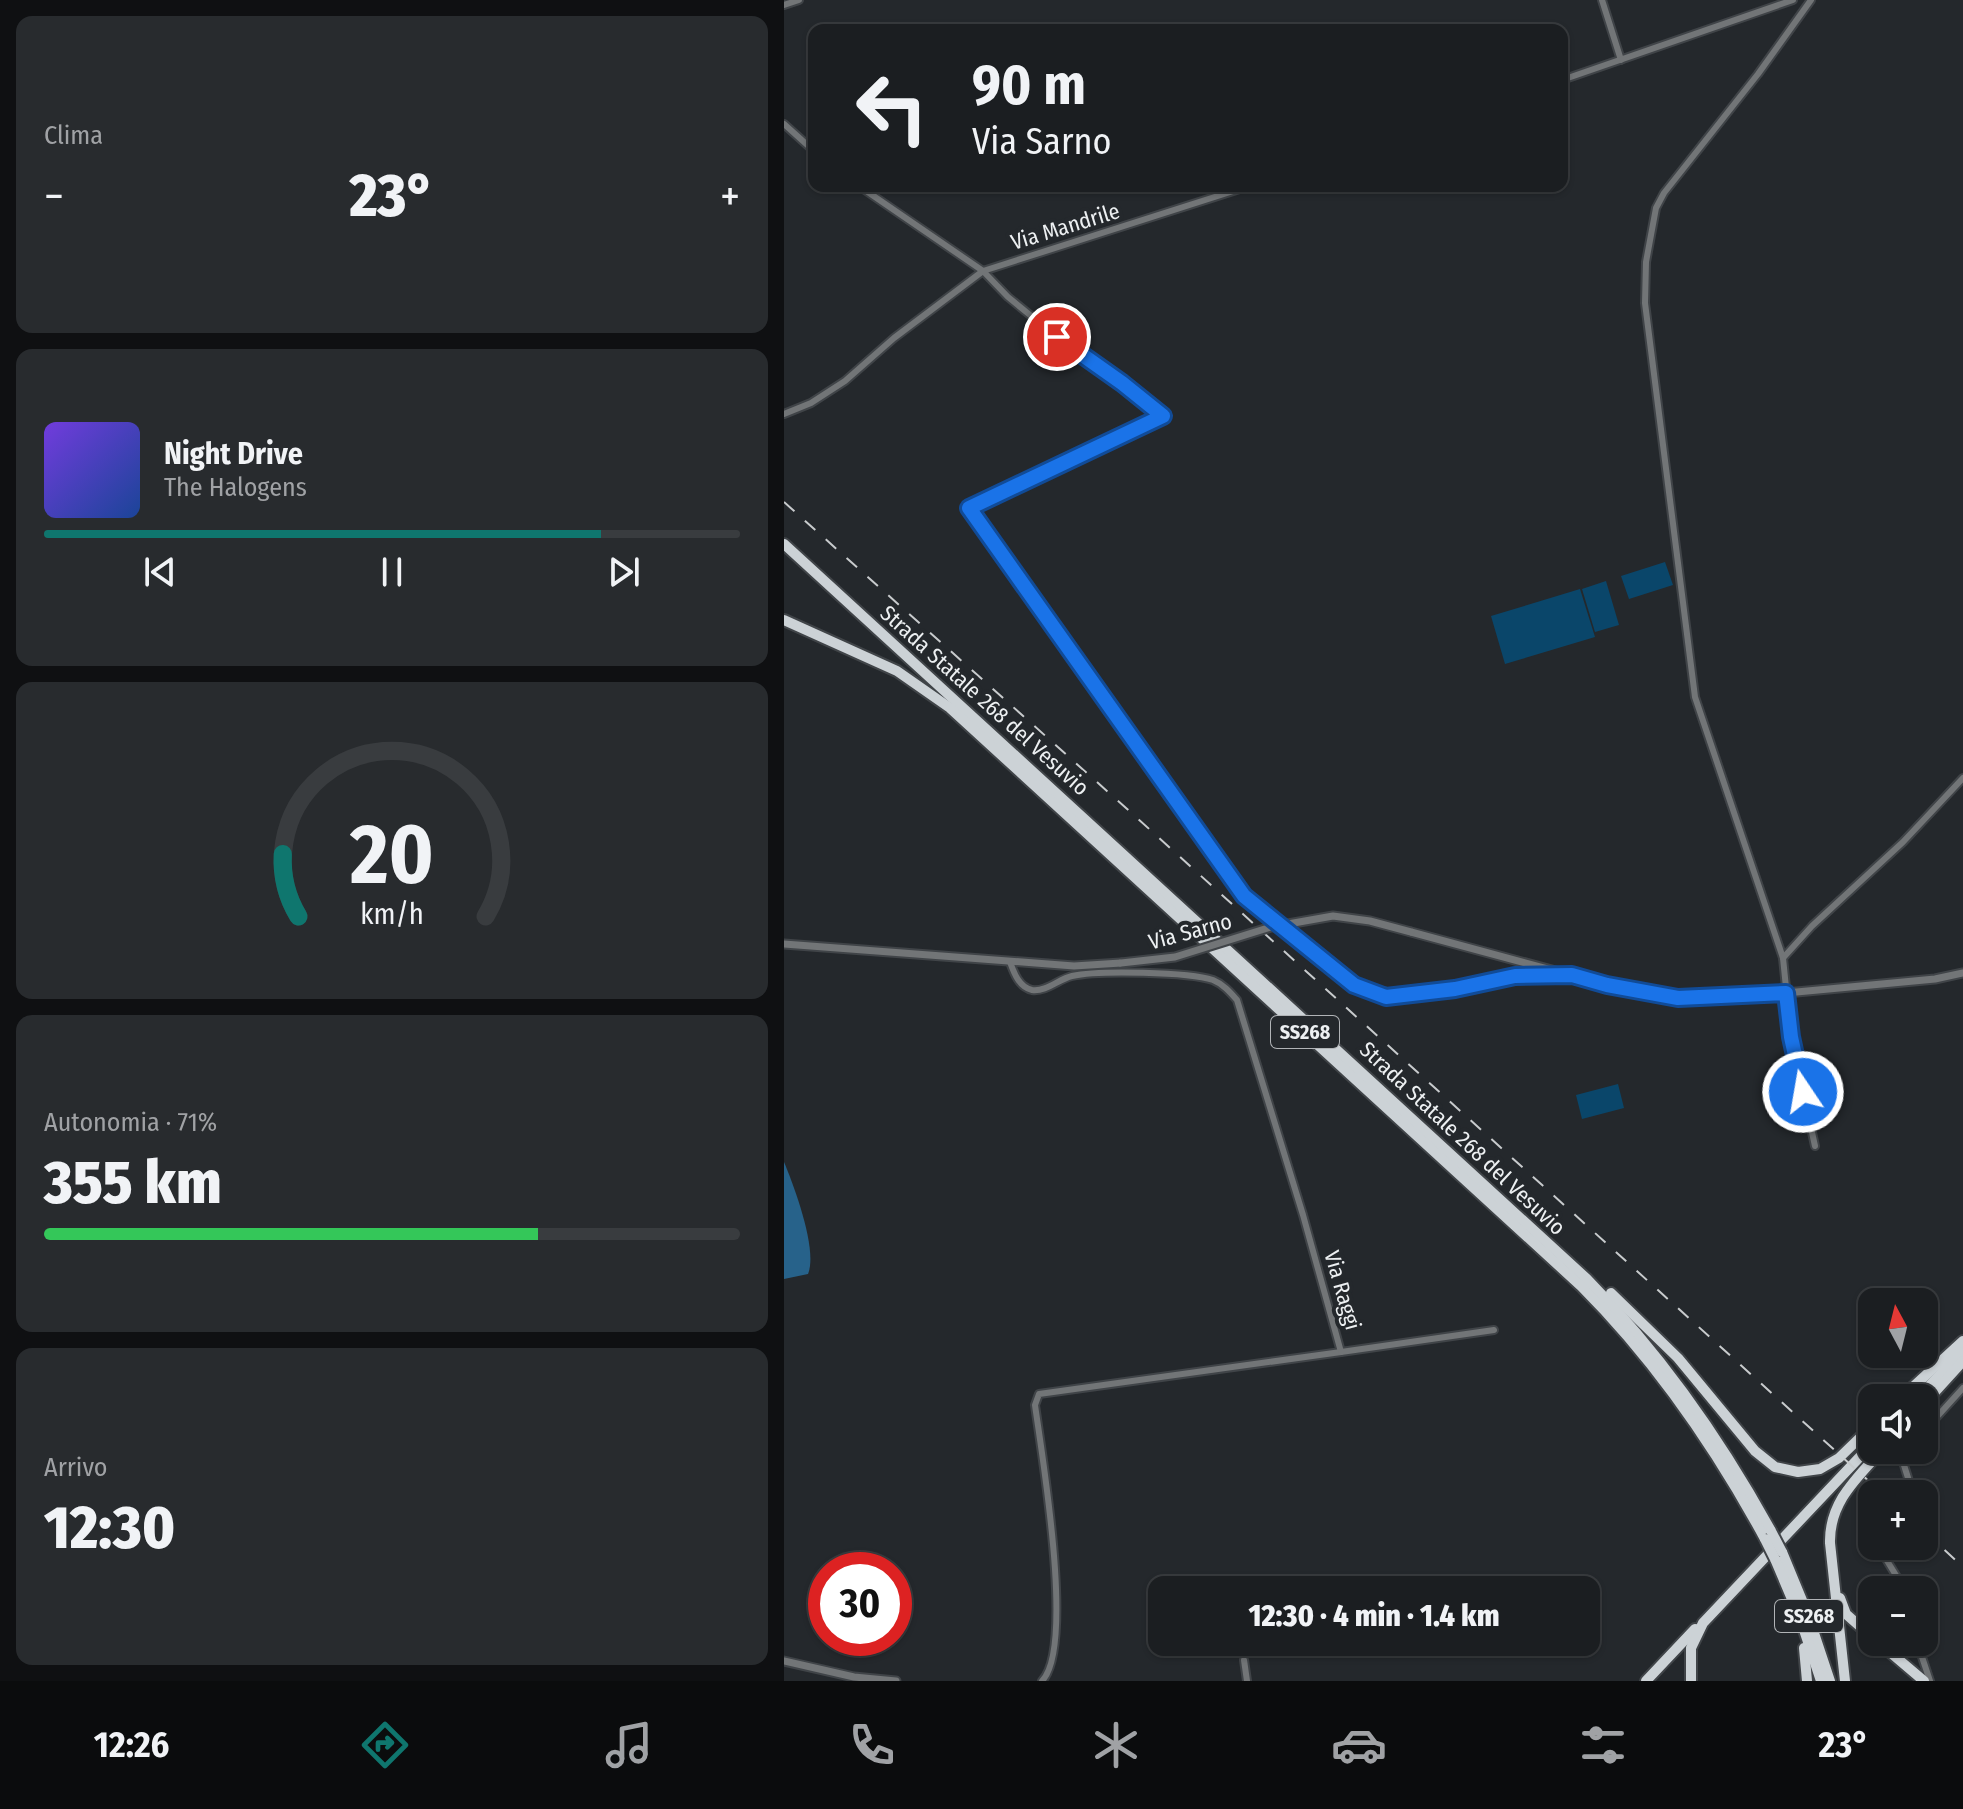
<!DOCTYPE html>
<html lang="it">
<meta charset="utf-8">
<style>
:root{--surface:#1b1e21;--page:#282b2e;--text:#f1f3f6;--muted:#a0a2a5;--line:#393c3f;--accent:#0f766e}
body{margin:0;font-family:"Fira Sans Condensed",sans-serif;background:var(--page);color:var(--text);height:100vh;display:flex;flex-direction:column;font-size:30px;white-space:nowrap}
*{box-sizing:border-box;margin:0}
p{font-size:26px;color:var(--muted)}
.icon{flex:none;width:44px;height:44px;fill:none;stroke:currentColor;stroke-width:2;stroke-linecap:round;stroke-linejoin:round}
.map{position:relative;flex:1;overflow:hidden}
.panel{display:flex;flex-direction:column;gap:16px;padding:16px;background:#0f1012;width:784px}
.panel>*{flex:none}
.banner{position:absolute;left:24px;top:24px;width:760px;height:168px;border-radius:16px;box-shadow:0 2px 6px #0004,0 0 0 2px var(--line);background:#1b1e21;color:var(--text);overflow:hidden}
.needle{width:52px;rotate:353deg}
.buttons{position:absolute;left:1074px;top:1288px;display:grid;gap:16px}
.buttons a{display:grid;place-items:center;width:80px;height:80px;border-radius:16px;background:var(--surface);box-shadow:0 2px 6px #0004,0 0 0 2px var(--line);font-size:40px}
.speed{position:absolute;left:24px;top:1552px;display:flex;gap:16px;font-size:40px;font-weight:700;text-align:center}
.speed>*{display:grid;place-content:center;width:104px;height:104px;border-radius:50%;background:var(--surface);box-shadow:0 2px 6px #0004,0 0 0 2px var(--line);line-height:1}
.speed .limit{border:12px solid #d22;background:#fff;color:#111}
.pin{position:absolute;display:grid;place-items:center;width:68px;height:68px;color:#fff;margin:-34px;border:4px solid #fff;border-radius:50%;box-shadow:0 2px 8px #0007}
.me{position:absolute;width:88px;margin:-44px;rotate:348deg;stroke-linejoin:round;filter:drop-shadow(0 0 6px #0008)}
.turn{display:flex;align-items:center;gap:28px;height:168px;padding:0 32px;font-size:36px}
.turn .icon{width:104px;height:104px;stroke-width:2.5}
.turn b{display:block;font-size:56px;line-height:68px}
.big{font-size:60px;font-weight:800;line-height:1.1}
.panel .tile{flex:1;display:flex;flex-direction:column;justify-content:center;gap:12px;min-width:0;padding:0 28px;border-radius:16px;background:var(--page)}
.panel .dial{align-items:center;gap:0}
.dial svg{height:208px;overflow:visible;fill:none;stroke:var(--line);stroke-width:7;stroke-linecap:round;text-anchor:middle}
.dial text{fill:var(--text);stroke:none}
.song{display:flex;align-items:center;gap:24px}
.cover{width:96px;height:96px;border-radius:12px;background:linear-gradient(135deg,hsl(260 70% 55%),hsl(220 70% 35%))}
.played{height:8px;border-radius:4px;background:linear-gradient(90deg,var(--accent) 80%,var(--line) 80%)}
.keys{display:flex;justify-content:space-around;direction:ltr}
.heat{display:flex;justify-content:space-between;align-items:center;font-size:44px;direction:ltr}
.charge{height:12px;border-radius:6px;background:linear-gradient(90deg,#34c759 71%,var(--line) 0)}
.trip{position:absolute;left:364px;top:1576px;width:452px;height:80px;border-radius:16px;background:var(--surface);box-shadow:0 2px 6px #0004,0 0 0 2px var(--line);font-weight:800;line-height:80px;text-align:center}
.tab-bar{display:flex;height:128px;justify-content:space-around;align-items:center;background:#0b0c0d;color:var(--muted)}
.tab-bar .icon{width:56px;height:56px}
.tab-bar .on{color:var(--accent)}
.tab-bar b{font-size:36px;color:var(--text)}
main{display:flex;flex:1;min-height:0}
.map>svg:first-child{display:block}
</style>
<main>
<section class="panel">
<div class="tile"><p>Clima</p>
<div class="heat"><a>−</a><b class="big">23°</b><a>+</a></div>
</div>
<div class="tile">
<div class="song"><i class="cover"></i><div><b>Night Drive</b><p>The Halogens</p></div></div>
<div class="played"></div>
<div class="keys"><svg class="icon" aria-label="previous" viewBox="0 0 24 24"><path d="M18 5L8 12l10 7zM5 5v14"/></svg><svg class="icon" aria-label="pause" viewBox="0 0 24 24"><path d="M8 5v14M16 5v14"/></svg><svg class="icon" aria-label="next" viewBox="0 0 24 24"><path d="M6 5l10 7-10 7zM19 5v14"/></svg></div>
</div>
<div class="tile dial"><svg viewBox="0 0 100 80">
<path d="M14 69A42 42 0 1 1 86 69"/>
<path d="M14 69A42 42 0 0 1 8 45" stroke="#0f766e"/>
<text x="50" y="56" font-size="32" font-weight="700">20</text>
<text x="50" y="72" font-size="11">km/h</text>
</svg></div>
<div class="tile"><p>Autonomia · 71%</p><b class="big">355 km</b><div class="charge"></div></div>
<div class="tile"><p>Arrivo</p><b class="big">12:30</b></div>
</section>
<div class="map">
<svg width="1179" height="1681" viewBox="0 0 1179 1681">
<rect width="100%" height="100%" fill="#24282c"/>
<g fill="#0a466a">
<polygon points="881,562 889,585 845,599 837,576"/>
<polygon points="822,581 835,625 811,632 798,589"/>
<polygon points="796,589 811,637 721,664 707,616"/>
<polygon points="834,1084 840,1108 798,1119 792,1095"/>
</g>
<path fill="#27628a" d="M0,1162C10,1186 34,1250 24,1274L0,1279Z"/>
<g fill="none" stroke-linecap="round" stroke-linejoin="round">
<defs>
<g id="minor">
<polyline points="818,0 837,60"/>
<polyline points="1027,0 974,74 880,193 872,208 862,262 861,303 911,697 999,958 1007,1037 1031,1146"/>
<polyline points="0,5 15,0"/>
<polyline points="778,80 1009,0"/>
<polyline points="0,124 30,151"/>
<polyline points="75,186 199,271 224,297 273,337 338,383 379,416 185,508 460,896 551,971 570,985 602,997 671,989 731,976 780,975"/>
<polyline points="0,414 27,403 61,381 110,338 199,271 465,186"/>
<polyline points="999,958 1028,926 1119,842 1179,778"/>
<path d="M226,962C230,973 235,987 248,990C262,992 275,979 288,976C314,970 405,972 429,980C439,984 446,992 453,1000L519,1215L557,1352L255,1394L251,1405C258,1456 291,1647 258,1681"/>
<polyline points="557,1352 710,1330"/>
<polyline points="1140,1431 1179,1388"/>
<polyline points="1123,1494 1125,1481 1119,1462 1124,1450"/>
<polyline points="1094,1546 1121,1590"/>
<polyline points="1133,1642 1146,1681"/>
<polyline points="460,1660 463,1681"/>
</g>
<g id="tertiary">
<polyline points="627,932 823,985 894,998 1002,993 1151,979 1179,973"/>
<polyline points="0,944 290,966 337,963"/>
<polyline points="0,1661 70,1677 112,1681"/>
</g>
<g id="trunk">
<path d="M0,544L803,1279C876,1353 937,1440 987,1531"/>
<path d="M0,620L113,671L166,708L797,1286C871,1360 931,1447 981,1539"/>
<polyline points="827,1293 894,1358 971,1451 991,1467 1014,1472 1036,1469 1055,1458 1088,1426"/>
<polyline points="1117,1398 1179,1341"/>
<polyline points="1133,1398 1179,1352"/>
<polyline points="1140,1404 1179,1361"/>
<polyline points="998,1552 1024,1615 1046,1681"/>
<polyline points="991,1559 1016,1618 1037,1681"/>
<polyline points="1056,1598 1062,1614 1088,1637"/>
<polyline points="1094,1642 1140,1681"/>
<polyline points="1020,1648 1023,1681"/>
<polyline points="862,1681 911,1629"/>
<polyline points="907,1681 907,1648 919,1623 1088,1444"/>
<path d="M1061,1681L1046,1543C1045,1502 1073,1478 1098,1450"/>
</g>
</defs>
<use href="#minor" stroke="#404448" stroke-width="10"/>
<use href="#tertiary" stroke="#404448" stroke-width="11"/>
<use href="#trunk" stroke="#404448" stroke-width="14"/>
<use href="#minor" stroke="#727577" stroke-width="6"/>
<use href="#tertiary" stroke="#727577" stroke-width="7"/>
<use href="#trunk" stroke="#ccd2d6" stroke-width="10"/>
<g stroke="#c8cbcd" stroke-width="2" stroke-dasharray="14 14" stroke-linecap="butt">
<polyline points="0,502 342,808 1099,1494"/>
<polyline points="1140,1531 1179,1567"/>
</g>
<defs>
<polyline id="tertiary-bridge" points="337,963 391,957 487,927 549,916 586,921 627,932"/>
<g id="trunk-bridge">
<polyline points="987,1531 998,1552"/>
<polyline points="981,1539 991,1559"/>
</g>
</defs>
<use href="#tertiary-bridge" stroke="#404448" stroke-width="11" stroke-linecap="butt"/>
<use href="#trunk-bridge" stroke="#404448" stroke-width="14" stroke-linecap="butt"/>
<use href="#tertiary-bridge" stroke="#727577" stroke-width="7"/>
<use href="#trunk-bridge" stroke="#ccd2d6" stroke-width="10"/>
</g>
<g fill="none" stroke-linecap="round" stroke-linejoin="round">
<defs>
<polyline id="route" points="273,337 338,383 379,416 185,508 460,896 570,985 602,997 671,989 731,976 788,975 823,985 894,998 1002,993 1007,1037 1019,1092"/>
</defs>
<use href="#route" stroke="#114b97" stroke-width="20"/>
<use href="#route" stroke="#1a73e8" stroke-width="14"/>
</g>
<g text-anchor="middle" stroke-width="8" stroke-linejoin="round" paint-order="stroke">
<g fill="#24282c" stroke="#b1b4b7" stroke-width="2">
<rect x="487" y="1016" width="68" height="32" rx="6"/>
<rect x="991" y="1600" width="68" height="32" rx="6"/>
</g>
<g font-size="20" font-weight="bold" fill="#edf0f2">
<text x="521" y="1039">SS268</text>
<text x="1025" y="1623">SS268</text>
</g>
<g font-size="22" fill="#edf0f2" stroke="#24282c">
<text transform="translate(281 226) rotate(-17)" y="8">Via Mandrile</text>
<text transform="translate(201 700) rotate(42)" y="8">Strada Statale 268 del Vesuvio</text>
<text transform="translate(406 931) rotate(-15)" y="8">Via Sarno</text>
<text transform="translate(679 1138) rotate(43)" y="8">Strada Statale 268 del Vesuvio</text>
<text transform="translate(559 1290) rotate(74)" y="8">Via Raggi</text>
</g>
</g>
</svg>
<div class="buttons">
<a><svg class="needle" viewBox="-14 -14 28 28"><path d="M0-13l5 13h-10z" fill="#e53935"/><path d="M0 13l5-13h-10z" fill="#a0a2a5"/></svg></a>
<a><svg class="icon" aria-label="sound" viewBox="0 0 24 24"><path d="M4 9h4l5-4v14l-5-4H4zM17 9q2 3 0 6"/></svg></a>
<a>+</a>
<a>−</a>
</div>
<div class="speed"><div class="limit">30</div></div>
<div class="pin" style="left:273px;top:337px;background:#d93025"><svg class="icon" aria-label="arrive" viewBox="0 0 24 24"><path d="M6 21V4h12l-3 4 3 4H6"/></svg></div>
<svg class="me" style="left:1019px;top:1092px" viewBox="-20 -20 40 40"><circle r="17" fill="#1a73e8" stroke="#fff" stroke-width="3"/><path d="M0-11L8 9 0 5-8 9z" fill="#fff"/></svg>
<div class="trip">12:30 · 4 min · 1.4 km</div>
<div class="banner">
<div class="turn"><svg class="icon" aria-label="left" viewBox="0 0 24 24"><path d="M17 20v-9H6M10 6l-5 5 5 5"/></svg><div><b>90 m</b>Via Sarno</div></div>
</div>
</div>
</main>
<nav class="tab-bar">
<b>12:26</b>
<svg class="icon on" aria-label="directions" viewBox="0 0 24 24"><path d="M12 3l9 9-9 9-9-9zM9 14v-3h6M13 9l2 2-2 2"/></svg>
<svg class="icon" aria-label="music" viewBox="0 0 24 24"><path d="M9 18V5l10-2v13"/><circle cx="6" cy="18" r="3"/><circle cx="16" cy="16" r="3"/></svg>
<svg class="icon" aria-label="phone" viewBox="0 0 24 24"><path d="M5 4h4l2 5-3 2q2 4 5 5l2-3 5 2v4C11 20 4 13 5 4z"/></svg>
<svg class="icon" aria-label="climate" viewBox="0 0 24 24"><path d="M12 3v18M4 7l16 10M4 17L20 7"/></svg>
<svg class="icon" aria-label="car" viewBox="0 0 24 24"><path d="M5 17H2v-5l4-1 3-4h7l3 4 3 1v5h-3M9 17h6M6 11h13"/><circle cx="7" cy="17" r="2"/><circle cx="17" cy="17" r="2"/></svg>
<svg class="icon" aria-label="filters" viewBox="0 0 24 24"><path d="M4 7h16M4 17h16"/><circle cx="9" cy="7" r="2"/><circle cx="15" cy="17" r="2"/></svg>
<b>23°</b>
</nav>
